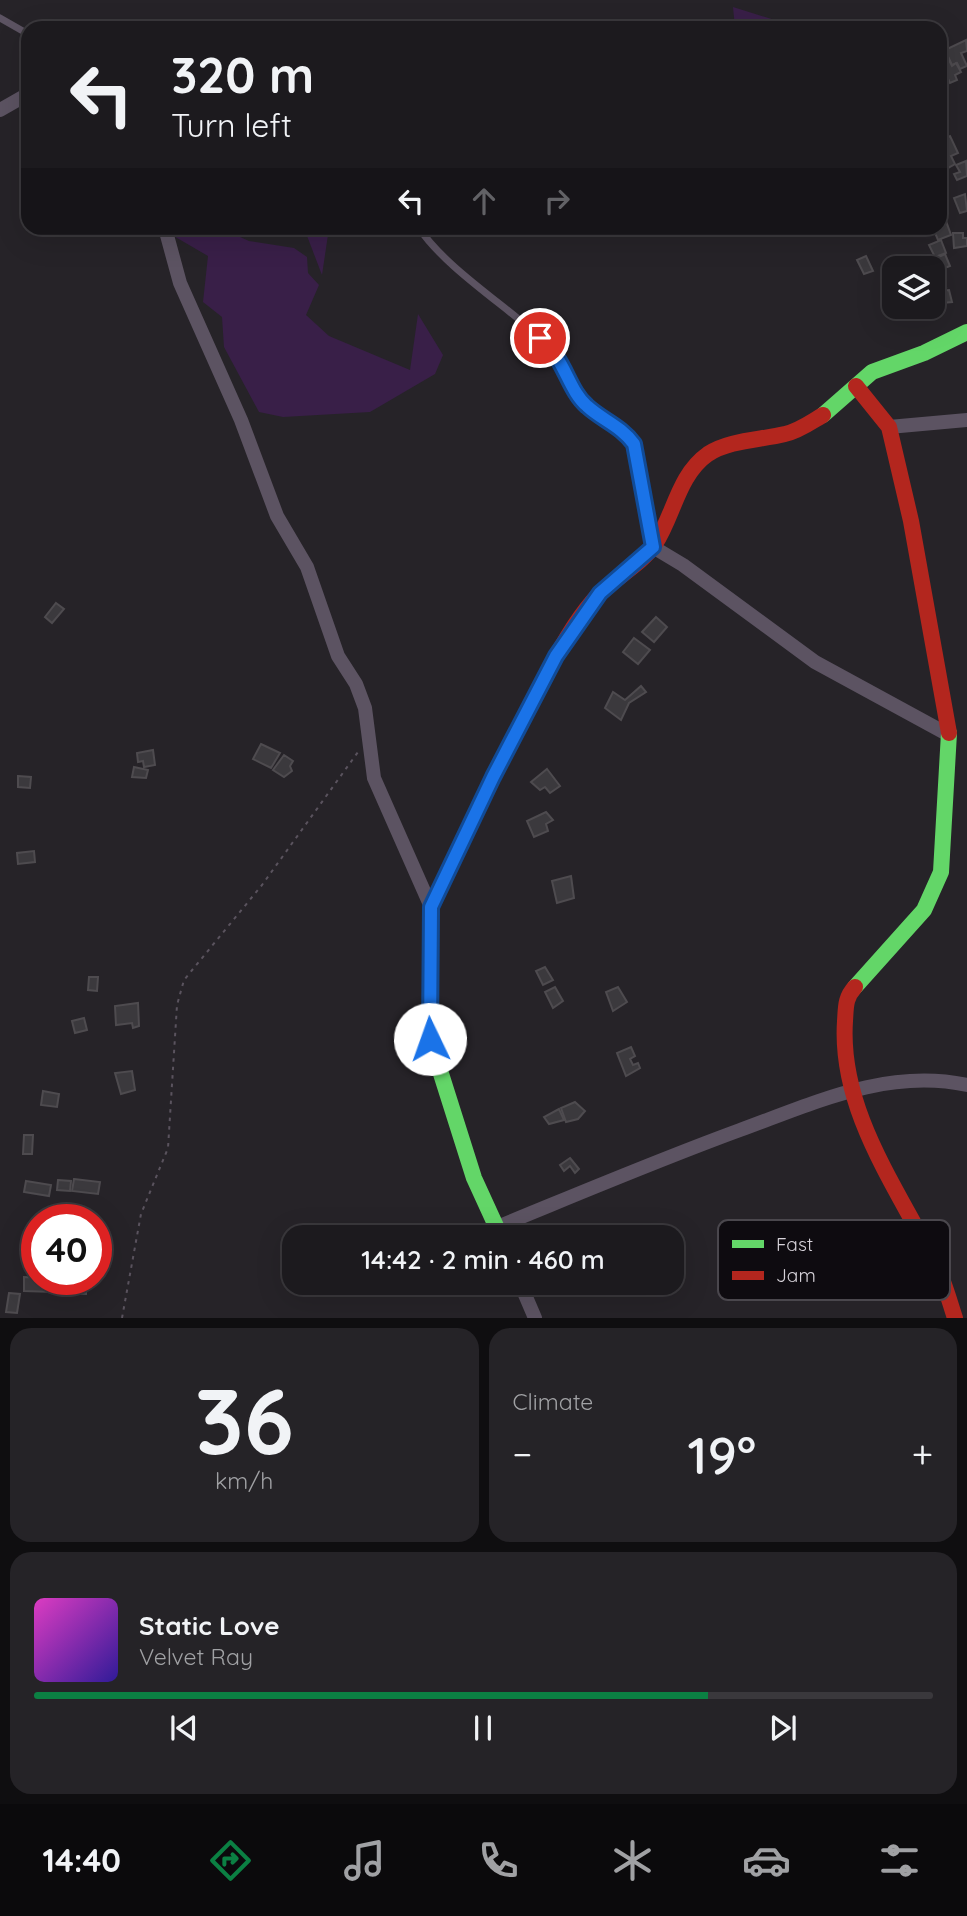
<!DOCTYPE html>
<meta charset="utf-8">
<style>
:root{--surface:#1c1a1e;--page:#252327;--text:#f1f3f6;--muted:#a0a1a4;--line:#3a383c;--accent:#0b8043}
body{margin:0;font-family:Quicksand,sans-serif;background:var(--page);color:var(--text);height:100vh;display:flex;flex-direction:column;font-size:26px;white-space:nowrap}
*{box-sizing:border-box;margin:0}
p{font-size:23px;color:var(--muted)}
.icon{flex:none;width:38px;height:38px;fill:none;stroke:currentColor;stroke-width:2;stroke-linecap:round;stroke-linejoin:round}
.map{position:relative;height:1318px;overflow:hidden}
.panel{display:flex;flex-direction:column;gap:10px;padding:10px;background:#0f0e10;flex:1}
.panel>*{flex:none}
.top-card{position:absolute;left:21px;top:21px;width:926px;height:214px;border-radius:21px;box-shadow:0 7px 28px #0002,0 0 0 2px var(--line);background:#1c1a1e;color:var(--text);overflow:hidden}
.tools{position:absolute;left:882px;top:256px;display:grid;gap:14px}
.tools a{display:grid;place-items:center;width:63px;height:63px;border-radius:14px;background:var(--surface);box-shadow:0 7px 28px #0002,0 0 0 2px var(--line);font-size:35px}
.speed{position:absolute;left:21px;top:1204px;display:flex;gap:14px;font-size:35px;font-weight:700;text-align:center}
.speed>*{display:grid;place-content:center;width:91px;height:91px;border-radius:50%;background:var(--surface);box-shadow:0 7px 28px #0002,0 0 0 2px var(--line);line-height:1}
.speed .limit{border:10px solid #d22;background:#fff;color:#111}
.pin{position:absolute;display:grid;place-items:center;width:60px;height:60px;color:#fff;margin:-30px;border:4px solid #fff;border-radius:50%;box-shadow:0 2px 7px #0007}
.me{position:absolute;width:77px;margin:-38px;rotate:357deg;stroke-linejoin:round;filter:drop-shadow(0 0 5px #0008)}
.turn{display:flex;align-items:center;gap:24px;height:147px;padding:0 35px;font-size:32px}
.turn .icon{width:91px;height:91px;stroke-width:2.5}
.turn b{display:block;font-size:49px;line-height:60px}
.lanes{display:flex;align-items:center;height:66px;padding:0 35px;background:#0003;justify-content:center;gap:35px;direction:ltr}
.lanes .off{opacity:.35}
.big{font-size:52px;font-weight:600;line-height:1.1}
.panel .widget{flex:1;display:flex;flex-direction:column;justify-content:center;gap:10px;min-width:0;padding:0 24px;border-radius:21px;background:var(--page)}
.panel .dial{align-items:center;gap:0}
.dial b{font-size:91px;line-height:1}
.song{display:flex;align-items:center;gap:21px}
.cover{width:84px;height:84px;border-radius:10px;background:linear-gradient(135deg,hsl(310 70% 55%),hsl(250 70% 35%))}
.played{height:7px;border-radius:4px;background:linear-gradient(90deg,var(--accent) 75%,var(--line) 75%)}
.keys{display:flex;justify-content:space-around;direction:ltr}
.heat{display:flex;justify-content:space-between;align-items:center;font-size:38px;direction:ltr}
.panel .tiles{flex:1;display:grid;gap:10px;grid-template-columns:1fr 1fr}
.widget:last-child{grid-column:span 2}
.trip{position:absolute;left:282px;top:1225px;width:402px;height:70px;border-radius:21px;background:var(--surface);box-shadow:0 7px 28px #0002,0 0 0 2px var(--line);font-weight:600;line-height:70px;text-align:center}
.menu{display:flex;height:112px;justify-content:space-around;align-items:center;background:#0b0a0c;color:var(--muted)}
.menu .icon{width:49px;height:49px}
.menu .current{color:var(--accent)}
.menu b{font-size:32px;color:var(--text)}
.map>svg:first-child{display:block}
</style>
<div class="map">
<svg width="967" height="1318" viewBox="0 0 967 1318">
<rect width="100%" height="100%" fill="#262328"/>
<g fill="#391f48">
<polygon points="733,7 778,21 780,28 735,28"/>
<polygon points="160,228 220,228 249,241 294,248 307,257 308,273 319,285 306,315 329,336 410,370 418,314 443,355 435,374 370,412 283,417 259,412 224,347 222,317 203,302 208,256"/>
<polygon points="304,228 329,228 322,275"/>
</g>
<g fill="#3b393d" stroke="#4e4b4f" stroke-width="2">
<polygon points="966,40 967,51 961,53 967,66 960,69 957,63 952,65 945,50"/>
<polygon points="949,60 952,66 956,63 961,72 955,75 957,80 950,83 941,64"/>
<polygon points="950,136 958,153 951,156 955,164 946,169 940,157 940,141"/>
<polygon points="966,161 967,176 957,180 954,174 960,172 956,165"/>
<polygon points="965,194 967,211 960,213 954,198"/>
<polygon points="946,221 951,235 938,240 933,228 940,228 940,223"/>
<polygon points="953,233 963,233 963,238 967,238 967,246 954,248"/>
<polygon points="941,240 946,253 935,257 929,245"/>
<polygon points="945,254 950,266 935,272 930,261"/>
<polygon points="866,256 873,271 864,274 857,260"/>
<polygon points="941,275 946,287 933,292 933,278"/>
<polygon points="949,290 952,302 942,303 940,291"/>
<polygon points="56,603 64,609 52,623 45,617"/>
<polygon points="656,617 667,627 654,642 642,632"/>
<polygon points="634,638 650,650 638,664 623,652"/>
<polygon points="641,686 646,692 629,703 621,720 605,708 613,692 625,700"/>
<polygon points="261,744 280,753 271,768 253,759"/>
<polygon points="153,750 155,765 144,767 143,761 138,762 137,753"/>
<polygon points="284,755 293,761 290,766 292,771 284,777 273,770"/>
<polygon points="134,767 148,770 146,778 132,777"/>
<polygon points="547,769 560,786 550,793 545,787 540,790 531,782"/>
<polygon points="18,776 31,777 30,788 18,787"/>
<polygon points="546,812 553,820 546,824 548,831 534,837 527,821"/>
<polygon points="34,851 35,862 18,864 17,853"/>
<polygon points="571,876 574,898 557,903 552,881"/>
<polygon points="545,967 553,980 543,985 536,971"/>
<polygon points="89,977 98,977 97,991 88,990"/>
<polygon points="555,987 563,1001 553,1008 545,992"/>
<polygon points="618,987 627,1002 613,1011 606,992"/>
<polygon points="138,1003 139,1026 133,1028 132,1023 116,1025 115,1006"/>
<polygon points="84,1018 87,1030 75,1033 72,1021"/>
<polygon points="631,1047 635,1056 630,1059 633,1065 638,1063 640,1068 626,1076 617,1053"/>
<polygon points="132,1071 135,1090 121,1094 115,1073"/>
<polygon points="43,1091 59,1094 57,1107 41,1105"/>
<polygon points="575,1102 585,1111 578,1119 566,1122 561,1108"/>
<polygon points="559,1109 564,1120 549,1124 544,1117"/>
<polygon points="24,1135 33,1135 32,1154 23,1154"/>
<polygon points="570,1158 579,1169 575,1173 570,1166 564,1171 560,1165"/>
<polygon points="74,1179 100,1182 98,1194 72,1191"/>
<polygon points="58,1180 71,1181 70,1191 57,1190"/>
<polygon points="26,1181 51,1185 49,1196 24,1192"/>
<polygon points="24,1277 54,1279 54,1292 24,1291"/>
<polygon points="69,1279 87,1279 86,1294 68,1293"/>
<polygon points="9,1293 20,1294 17,1313 6,1312"/>
</g>
<g fill="none" stroke-linecap="round" stroke-linejoin="round">
<polyline stroke="#5a535e" stroke-width="2" stroke-dasharray="3.5 5" stroke-linecap="butt" points="122,1318 141,1214 168,1148 177,1005 184,980 262,885 358,752"/>
<g stroke="#5c5362" stroke-width="7">
<polyline points="0,18 28,34"/>
<path d="M419,228C447,270 513,310 551,347C566,362 571,387 584,403C597,420 621,425 634,444L652,541"/>
</g>
<g stroke="#5c5362" stroke-width="14">
<polyline points="0,110 28,94"/>
<polyline points="165,228 180,283 241,420 277,516 307,567 338,656 356,684 365,708 374,778 431,907"/>
<polyline points="889,427 967,420"/>
<polyline points="653,547 683,565 815,662 949,735"/>
<path d="M497,1227C578,1194 658,1160 740,1130C814,1103 887,1068 967,1085"/>
<polyline points="520,1283 535,1318"/>
</g>
<g stroke="#63d668" stroke-width="16">
<polyline points="823,415 872,372 924,353 967,332"/>
<polyline points="855,987 924,910 941,872 949,733"/>
<polyline points="501,1237 474,1178 430,1039 431,907 493,777 547,674"/>
</g>
<g stroke="#b3261e" stroke-width="16">
<polyline points="856,386 889,427 911,521 949,733"/>
<path d="M547,674C561,646 578,616 599,594C616,577 642,564 655,544C674,515 678,475 708,454C729,440 761,440 785,434C799,431 811,422 823,415"/>
<path d="M855,987C845,998 846,1007 845,1021C839,1110 897,1187 935,1263C944,1280 949,1300 955,1318"/>
</g>
</g>
<g fill="none" stroke-linecap="round" stroke-linejoin="round">
<defs>
<path id="route" d="M430,1039L431,907L493,777L556,656L600,593L653,547L634,444C621,426 602,420 587,406C568,390 565,358 540,338"/>
</defs>
<use href="#route" stroke="#114b97" stroke-width="18"/>
<use href="#route" stroke="#1a73e8" stroke-width="12"/>
</g>
<rect x="718" y="1220" width="232" height="80" rx="10" fill="#0e0b10" stroke="#4a474d" stroke-width="2"/>
<rect x="732" y="1240" width="32" height="8" fill="#63d668"/>
<rect x="732" y="1271" width="32" height="9" fill="#b3261e"/>
<g font-size="19" fill="#d7d3da">
<text x="776" y="1251">Fast</text>
<text x="776" y="1282">Jam</text>
</g>
</svg>
<div class="tools">
<a><svg class="icon" aria-label="layers" viewBox="0 0 24 24"><path d="M12 4l9 5-9 5-9-5zM3 14l9 5 9-5"/></svg></a>
</div>
<div class="speed"><div class="limit">40</div></div>
<div class="pin" style="left:540px;top:338px;background:#d93025"><svg class="icon" aria-label="arrive" viewBox="0 0 24 24"><path d="M6 21V4h12l-3 4 3 4H6"/></svg></div>
<svg class="me" style="left:430px;top:1039px" viewBox="-20 -20 40 40"><circle r="19" fill="#fff"/><path d="M0-13L10 11 0 6-10 11z" fill="#1a73e8"/></svg>
<div class="trip">14:42 · 2 min · 460 m</div>
<div class="top-card">
<div class="turn"><svg class="icon" aria-label="left" viewBox="0 0 24 24"><path d="M17 20v-9H6M10 6l-5 5 5 5"/></svg><div><b>320 m</b>Turn left</div></div>
<div class="lanes"><svg class="icon" aria-label="left" viewBox="0 0 24 24"><path d="M17 20v-9H6M10 6l-5 5 5 5"/></svg><svg class="icon off" aria-label="ahead" viewBox="0 0 24 24"><path d="M12 20V5M6 11l6-6 6 6"/></svg><svg class="icon off" aria-label="right" viewBox="0 0 24 24"><path d="M7 20v-9h11M14 6l5 5-5 5"/></svg></div>
</div>
</div>
<section class="panel">
<div class="tiles">
<div class="widget dial"><b>36</b><p>km/h</p></div>
<div class="widget"><p>Climate</p>
<div class="heat"><a>−</a><b class="big">19°</b><a>+</a></div>
</div>
<div class="widget">
<div class="song"><i class="cover"></i><div><b>Static Love</b><p>Velvet Ray</p></div></div>
<div class="played"></div>
<div class="keys"><svg class="icon" aria-label="previous" viewBox="0 0 24 24"><path d="M18 5L8 12l10 7zM5 5v14"/></svg><svg class="icon" aria-label="pause" viewBox="0 0 24 24"><path d="M8 5v14M16 5v14"/></svg><svg class="icon" aria-label="next" viewBox="0 0 24 24"><path d="M6 5l10 7-10 7zM19 5v14"/></svg></div>
</div>
</div>
</section>
<nav class="menu">
<b>14:40</b>
<svg class="icon current" aria-label="directions" viewBox="0 0 24 24"><path d="M12 3l9 9-9 9-9-9zM9 14v-3h6M13 9l2 2-2 2"/></svg>
<svg class="icon" aria-label="music" viewBox="0 0 24 24"><path d="M9 18V5l10-2v13"/><circle cx="6" cy="18" r="3"/><circle cx="16" cy="16" r="3"/></svg>
<svg class="icon" aria-label="phone" viewBox="0 0 24 24"><path d="M5 4h4l2 5-3 2q2 4 5 5l2-3 5 2v4C11 20 4 13 5 4z"/></svg>
<svg class="icon" aria-label="climate" viewBox="0 0 24 24"><path d="M12 3v18M4 7l16 10M4 17L20 7"/></svg>
<svg class="icon" aria-label="car" viewBox="0 0 24 24"><path d="M5 17H2v-5l4-1 3-4h7l3 4 3 1v5h-3M9 17h6M6 11h13"/><circle cx="7" cy="17" r="2"/><circle cx="17" cy="17" r="2"/></svg>
<svg class="icon" aria-label="filters" viewBox="0 0 24 24"><path d="M4 7h16M4 17h16"/><circle cx="9" cy="7" r="2"/><circle cx="15" cy="17" r="2"/></svg>
</nav>
